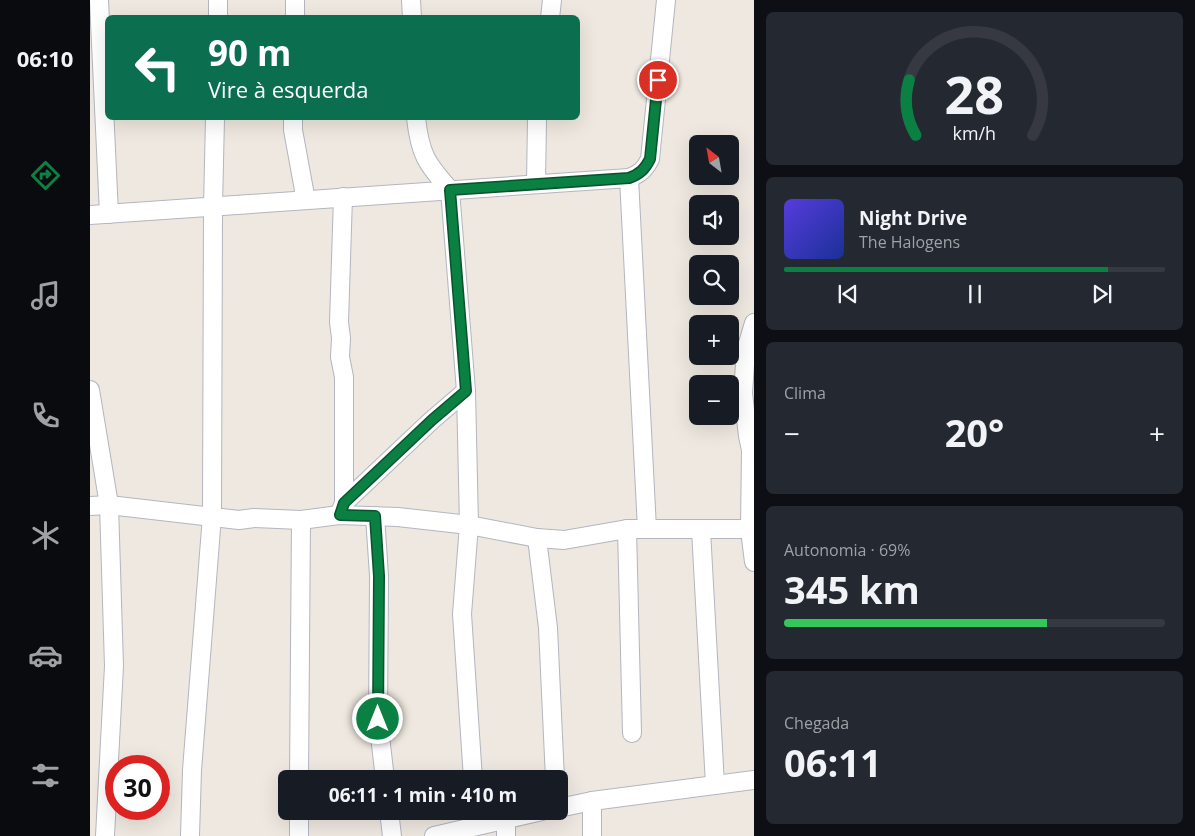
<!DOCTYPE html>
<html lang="pt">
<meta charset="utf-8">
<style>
:root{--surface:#171b24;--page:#242831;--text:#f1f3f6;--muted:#9ea1a6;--line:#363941;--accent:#0b8043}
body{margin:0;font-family:"Open Sans",sans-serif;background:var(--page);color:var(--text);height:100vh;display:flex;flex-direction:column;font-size:19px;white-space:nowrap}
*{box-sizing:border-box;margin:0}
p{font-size:16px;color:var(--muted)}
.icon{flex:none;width:28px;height:28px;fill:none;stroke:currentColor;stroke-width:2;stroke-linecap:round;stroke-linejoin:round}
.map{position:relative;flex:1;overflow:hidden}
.sheet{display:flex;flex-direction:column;gap:12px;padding:12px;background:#0d0f14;width:441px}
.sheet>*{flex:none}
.guide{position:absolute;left:15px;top:15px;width:475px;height:105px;border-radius:8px;box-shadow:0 5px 20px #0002;background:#0b6e4f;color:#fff;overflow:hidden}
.needle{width:32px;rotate:329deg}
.controls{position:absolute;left:599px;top:135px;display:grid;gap:10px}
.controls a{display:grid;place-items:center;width:50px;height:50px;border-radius:8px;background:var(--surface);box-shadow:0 5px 20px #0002;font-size:25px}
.speed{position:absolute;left:15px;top:755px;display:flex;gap:10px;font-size:25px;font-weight:700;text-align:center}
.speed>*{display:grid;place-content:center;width:65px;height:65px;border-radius:50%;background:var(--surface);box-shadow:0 5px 20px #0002;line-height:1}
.speed .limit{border:8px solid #d22;background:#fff;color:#111}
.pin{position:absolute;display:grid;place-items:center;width:42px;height:42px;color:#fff;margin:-21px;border:2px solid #fff;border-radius:50%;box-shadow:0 1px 5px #0007}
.me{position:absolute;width:55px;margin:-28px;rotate:0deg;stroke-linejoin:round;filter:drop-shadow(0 0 4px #0008)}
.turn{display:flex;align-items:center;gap:18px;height:105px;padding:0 20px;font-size:22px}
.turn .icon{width:65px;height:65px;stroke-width:2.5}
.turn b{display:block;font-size:35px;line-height:42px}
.big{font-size:38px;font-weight:700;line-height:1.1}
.sheet .widget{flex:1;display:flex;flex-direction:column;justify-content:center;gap:8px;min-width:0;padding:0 18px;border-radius:8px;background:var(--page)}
.sheet .dial{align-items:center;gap:0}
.dial svg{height:130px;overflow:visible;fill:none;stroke:var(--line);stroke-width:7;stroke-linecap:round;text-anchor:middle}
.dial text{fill:var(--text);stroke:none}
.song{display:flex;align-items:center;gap:15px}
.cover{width:60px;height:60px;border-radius:8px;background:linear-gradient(135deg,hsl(250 70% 55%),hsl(230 70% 35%))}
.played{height:5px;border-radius:2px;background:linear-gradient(90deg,var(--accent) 85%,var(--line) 85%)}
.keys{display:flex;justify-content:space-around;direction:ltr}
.heat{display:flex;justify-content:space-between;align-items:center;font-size:28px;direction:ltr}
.charge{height:8px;border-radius:4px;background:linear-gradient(90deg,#34c759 69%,var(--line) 0)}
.trip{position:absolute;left:188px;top:770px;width:290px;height:50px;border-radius:8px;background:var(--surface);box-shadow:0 5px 20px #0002;font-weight:700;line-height:50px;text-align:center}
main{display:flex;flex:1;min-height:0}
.menu{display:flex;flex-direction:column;width:90px;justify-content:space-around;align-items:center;background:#090b0e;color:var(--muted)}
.menu .icon{width:35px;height:35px}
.menu .current{color:var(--accent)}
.menu b{font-size:22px;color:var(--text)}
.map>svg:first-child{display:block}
</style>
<main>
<nav class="menu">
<b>06:10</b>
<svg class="icon current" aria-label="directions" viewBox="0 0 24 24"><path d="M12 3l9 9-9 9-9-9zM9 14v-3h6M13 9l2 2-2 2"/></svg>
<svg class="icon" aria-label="music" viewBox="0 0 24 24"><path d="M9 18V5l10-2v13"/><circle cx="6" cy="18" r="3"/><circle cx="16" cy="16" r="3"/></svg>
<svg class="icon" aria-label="phone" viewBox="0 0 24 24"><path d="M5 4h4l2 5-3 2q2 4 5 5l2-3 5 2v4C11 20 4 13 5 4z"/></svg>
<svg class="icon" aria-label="climate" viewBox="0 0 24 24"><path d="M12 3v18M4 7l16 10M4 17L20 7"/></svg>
<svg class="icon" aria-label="car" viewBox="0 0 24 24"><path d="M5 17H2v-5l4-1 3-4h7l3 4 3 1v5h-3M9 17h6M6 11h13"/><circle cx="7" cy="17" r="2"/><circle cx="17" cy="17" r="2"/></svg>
<svg class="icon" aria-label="filters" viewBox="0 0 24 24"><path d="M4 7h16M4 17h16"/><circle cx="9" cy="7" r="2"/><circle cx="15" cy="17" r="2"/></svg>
</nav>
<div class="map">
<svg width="664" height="836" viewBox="0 0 664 836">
<rect width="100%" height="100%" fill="#eee8e0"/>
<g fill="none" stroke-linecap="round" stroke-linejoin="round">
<defs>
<g id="minor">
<polyline points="9,0 19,214"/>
<polyline points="205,0 205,18"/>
<polyline points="321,0 322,18"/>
<polyline points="128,18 128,0"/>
<polyline points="460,18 462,0"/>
<polyline points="203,118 203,130 214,190 213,200"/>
<path d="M326,118C330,154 336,163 360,190L376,391L379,525L372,614L383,779"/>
<polyline points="539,178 557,529"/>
<polyline points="446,184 447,118"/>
<path d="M0,215L539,178C550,174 555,169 560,159L576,0"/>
<polyline points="664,323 656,350 653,393 658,436 661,450 660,530 664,562"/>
<polyline points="0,390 19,505 24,666 15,836"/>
<polyline points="254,503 342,420 376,391"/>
<polyline points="0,506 19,505 149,520 164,518 211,520 249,515 308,517 379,525 447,538 474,540 537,529 664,529"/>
<polyline points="249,515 254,503 254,377 250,357 251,338 249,322 253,197"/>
<polyline points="285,516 289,576 288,719 295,779"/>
<polyline points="537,529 542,733"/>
<polyline points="611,530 625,785"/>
<polyline points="447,538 458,628 465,779"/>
<polyline points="209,779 211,520"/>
<polyline points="469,808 502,801 664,780"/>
<polyline points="299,811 302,836"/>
<polyline points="416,819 416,836"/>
<polyline points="100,836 102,770 122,516 123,207 125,118"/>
<polyline points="209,836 209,811"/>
<polyline points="344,836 452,811"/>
<polyline points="502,836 502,801"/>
</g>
</defs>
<use href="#minor" stroke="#b3b6c0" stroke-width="20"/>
<use href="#minor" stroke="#fff" stroke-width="18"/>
</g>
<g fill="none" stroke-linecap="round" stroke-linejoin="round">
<defs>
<path id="route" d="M288,719L289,576L285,516L250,515L254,503L342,420L376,391L360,190L539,178C550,174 555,169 560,159L568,80"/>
</defs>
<use href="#route" stroke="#07532c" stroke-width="12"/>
<use href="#route" stroke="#0b8043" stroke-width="9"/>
</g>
</svg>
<div class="controls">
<a><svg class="needle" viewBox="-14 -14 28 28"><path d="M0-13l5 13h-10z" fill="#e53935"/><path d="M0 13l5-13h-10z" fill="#9ea1a6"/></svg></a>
<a><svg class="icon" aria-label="sound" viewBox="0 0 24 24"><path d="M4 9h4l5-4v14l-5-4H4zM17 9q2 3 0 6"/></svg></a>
<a><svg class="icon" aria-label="search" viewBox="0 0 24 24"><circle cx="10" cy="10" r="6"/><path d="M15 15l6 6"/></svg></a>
<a>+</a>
<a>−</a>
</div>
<div class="speed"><div class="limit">30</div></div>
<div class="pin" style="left:568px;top:80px;background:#d93025"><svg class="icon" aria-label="arrive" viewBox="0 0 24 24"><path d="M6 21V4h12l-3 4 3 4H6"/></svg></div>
<svg class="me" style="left:288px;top:719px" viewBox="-20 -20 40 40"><circle r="17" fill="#0b8043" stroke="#fff" stroke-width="3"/><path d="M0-11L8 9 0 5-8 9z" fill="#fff"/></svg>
<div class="trip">06:11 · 1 min · 410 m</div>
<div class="guide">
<div class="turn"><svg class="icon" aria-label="left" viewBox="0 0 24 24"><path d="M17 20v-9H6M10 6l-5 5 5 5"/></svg><div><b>90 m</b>Vire à esquerda</div></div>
</div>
</div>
<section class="sheet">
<div class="widget dial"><svg viewBox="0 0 100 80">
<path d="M14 69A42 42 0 1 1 86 69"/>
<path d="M14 69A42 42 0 0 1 10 35" stroke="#0b8043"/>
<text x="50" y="56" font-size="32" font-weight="700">28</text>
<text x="50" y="72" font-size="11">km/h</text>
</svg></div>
<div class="widget">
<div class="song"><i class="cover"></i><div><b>Night Drive</b><p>The Halogens</p></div></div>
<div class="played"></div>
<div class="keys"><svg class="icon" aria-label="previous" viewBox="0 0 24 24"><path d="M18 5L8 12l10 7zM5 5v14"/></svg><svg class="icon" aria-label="pause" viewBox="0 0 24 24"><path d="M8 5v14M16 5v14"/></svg><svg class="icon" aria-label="next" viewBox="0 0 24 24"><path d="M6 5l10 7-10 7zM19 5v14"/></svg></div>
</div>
<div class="widget"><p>Clima</p>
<div class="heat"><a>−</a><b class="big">20°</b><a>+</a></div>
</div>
<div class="widget"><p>Autonomia · 69%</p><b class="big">345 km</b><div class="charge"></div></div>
<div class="widget"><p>Chegada</p><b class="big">06:11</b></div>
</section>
</main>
